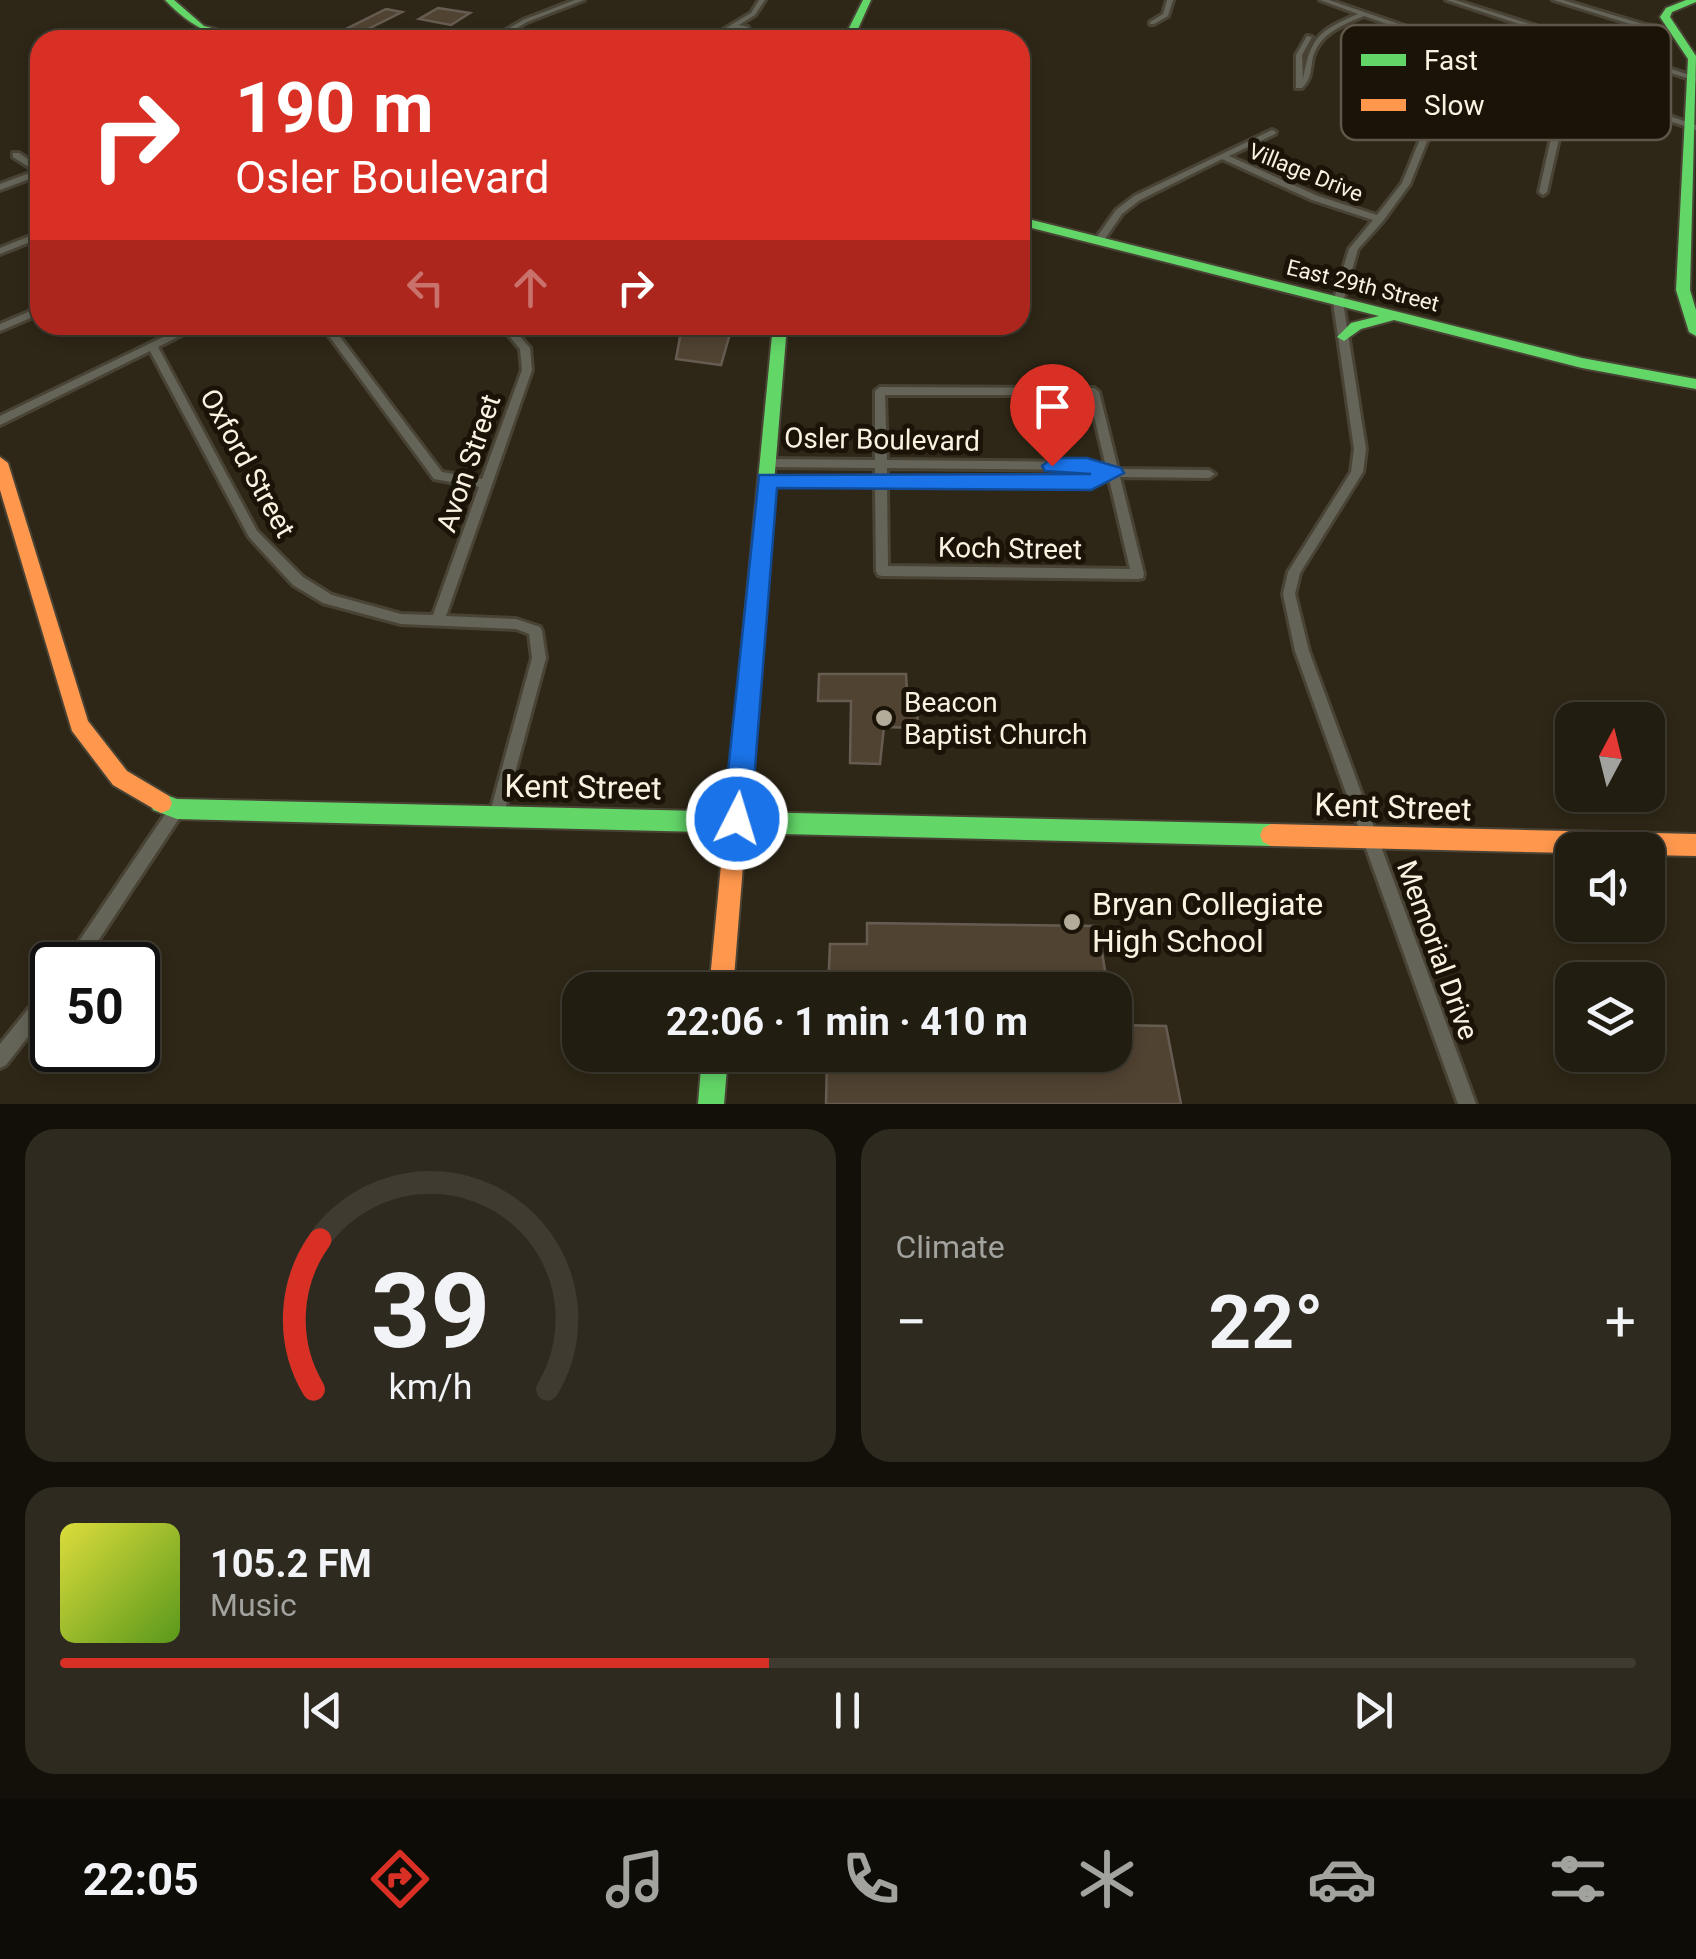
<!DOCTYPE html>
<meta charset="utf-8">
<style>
:root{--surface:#221d11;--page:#2e2a1f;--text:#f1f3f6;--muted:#a2a29f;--line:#3f3b31;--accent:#d93025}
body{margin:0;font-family:Roboto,sans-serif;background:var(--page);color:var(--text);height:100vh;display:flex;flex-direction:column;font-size:38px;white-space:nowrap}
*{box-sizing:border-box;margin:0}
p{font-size:32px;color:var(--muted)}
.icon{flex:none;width:55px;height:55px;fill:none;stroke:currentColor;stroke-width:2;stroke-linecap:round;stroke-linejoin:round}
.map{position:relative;height:1104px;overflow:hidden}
.side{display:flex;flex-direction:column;gap:25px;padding:25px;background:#131009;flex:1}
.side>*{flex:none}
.top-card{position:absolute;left:30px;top:30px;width:1000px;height:305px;border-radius:30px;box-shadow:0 5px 15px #0003,0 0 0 2px var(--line);background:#d93025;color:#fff;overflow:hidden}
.needle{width:65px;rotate:7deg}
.buttons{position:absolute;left:1555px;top:702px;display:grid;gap:20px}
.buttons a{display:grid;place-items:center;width:110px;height:110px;border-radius:20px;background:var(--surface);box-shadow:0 5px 15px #0003,0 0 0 2px var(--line);font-size:50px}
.speed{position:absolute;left:30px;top:942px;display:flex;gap:20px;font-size:50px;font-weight:700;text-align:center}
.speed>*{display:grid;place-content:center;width:130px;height:130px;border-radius:50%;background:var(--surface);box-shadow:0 5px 15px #0003,0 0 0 2px var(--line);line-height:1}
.speed .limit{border:5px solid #111;border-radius:15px;background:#fff;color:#111}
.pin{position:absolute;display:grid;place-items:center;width:85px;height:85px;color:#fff;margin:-102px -42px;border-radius:50% 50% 50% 0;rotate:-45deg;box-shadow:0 0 10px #0007}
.pin .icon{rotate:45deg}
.me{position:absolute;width:110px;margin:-55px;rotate:5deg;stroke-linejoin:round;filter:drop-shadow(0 0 8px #0008)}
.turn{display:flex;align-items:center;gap:35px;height:210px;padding:0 40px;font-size:45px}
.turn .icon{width:130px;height:130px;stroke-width:2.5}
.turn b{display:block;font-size:70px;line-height:85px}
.lanes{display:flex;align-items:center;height:95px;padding:0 40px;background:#0003;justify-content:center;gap:50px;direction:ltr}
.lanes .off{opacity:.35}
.big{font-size:75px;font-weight:700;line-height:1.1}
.side .card{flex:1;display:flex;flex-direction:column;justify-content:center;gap:15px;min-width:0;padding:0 35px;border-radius:30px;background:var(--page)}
.side .dial{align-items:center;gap:0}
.dial svg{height:260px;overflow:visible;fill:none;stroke:var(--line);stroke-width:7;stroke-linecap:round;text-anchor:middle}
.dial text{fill:var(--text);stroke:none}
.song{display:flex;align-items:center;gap:30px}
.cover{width:120px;height:120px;border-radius:15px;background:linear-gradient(135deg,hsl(60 70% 55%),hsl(90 70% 35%))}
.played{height:10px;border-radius:5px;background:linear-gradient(90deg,var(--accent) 45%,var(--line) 45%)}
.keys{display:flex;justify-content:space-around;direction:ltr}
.heat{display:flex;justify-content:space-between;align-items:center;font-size:55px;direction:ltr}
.side .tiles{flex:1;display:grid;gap:25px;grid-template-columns:1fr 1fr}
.card:last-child{grid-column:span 2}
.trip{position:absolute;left:562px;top:972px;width:570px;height:100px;border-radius:30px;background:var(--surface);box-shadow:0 5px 15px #0003,0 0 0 2px var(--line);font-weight:700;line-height:100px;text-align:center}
.tab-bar{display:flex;height:160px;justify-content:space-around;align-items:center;background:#0e0c07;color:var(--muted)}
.tab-bar .icon{width:70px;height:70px}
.tab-bar .selected{color:var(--accent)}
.tab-bar b{font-size:45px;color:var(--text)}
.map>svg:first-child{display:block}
</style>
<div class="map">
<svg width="1696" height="1104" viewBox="0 0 1696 1104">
<rect width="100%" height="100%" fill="#2e2717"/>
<g fill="#514332" stroke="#665c52" stroke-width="2.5">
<polygon points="438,8 470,13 451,25 419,19"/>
<polygon points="386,9 402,12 350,38 334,35"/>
<polygon points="682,326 698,326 696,333 731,330 721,365 676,359"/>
<polygon points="819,674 906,674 908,709 917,709 918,728 884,727 880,764 850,763 851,701 818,701"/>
<polygon points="867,923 1098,926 1108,990 828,990 830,944 867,944"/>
<polygon points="1115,1025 1166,1026 1181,1104 826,1104 827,1055 1115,1055"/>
</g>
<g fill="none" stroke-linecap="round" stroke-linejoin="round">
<defs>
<g id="street">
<polygon points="575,0 584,0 527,22 497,40 489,40 523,20"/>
<path d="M759,0H765L755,15L739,25L748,27L750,33L738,38L721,33V31L751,13ZM734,28L743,30L744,31L738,34L729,31Z"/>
<polygon points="1167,0 1173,0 1168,16 1154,24 1150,24 1150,22 1163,14"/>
<path d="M1320,0H1329L1486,54L1531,28L1446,0H1455L1696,77V81L1537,30L1492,56L1696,125V130L1584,92L1567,103L1547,192L1543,195L1539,192L1559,102L1578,90L1487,59L1453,77L1410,184L1383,221L1358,249L1343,302L1366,449L1363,472L1300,573L1295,594L1309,651L1476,1104H1458L1295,651L1283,594L1288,572L1351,472L1354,449L1333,302L1349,249L1373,220L1312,200L1222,159L1140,200L1122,214L1102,243L1094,241L1116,210L1134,196L1272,130L1276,132L1275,134L1229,156L1318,196L1377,215L1402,183L1446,76L1480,56L1364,16C1343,25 1320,33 1313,57C1310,71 1312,78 1302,88H1296V55L1307,36L1312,37L1302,55L1303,79C1311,37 1318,31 1358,14Z"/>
<polygon points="1553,0 1563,0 1646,25 1673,29 1670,31 1643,28"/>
<polygon points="13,153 19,153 40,167 40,175 0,190 0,184 35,171 13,157"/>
<polygon points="40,232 40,238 0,254 0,248"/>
<polygon points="40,307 40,314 0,331 0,324"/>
<polygon points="188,325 201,325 158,347 257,531 303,577 332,595 401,614 433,615 479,487 434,479 321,325 331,325 442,472 482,479 522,370 520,349 500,325 510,325 530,348 532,370 446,616 516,619 540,627 542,631 546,658 502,821 497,823 492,821 489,816 532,658 529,634 516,629 401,624 323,603 293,585 249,537 150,351 0,425 0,416"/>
<path d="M880,387L1094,388L1099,392L1118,469L1209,470L1215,474L1209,478L1120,477L1144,574L1143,578L1138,579L882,576L878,575L876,571L875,486L767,485L761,481L767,477H875V468L768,467L762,463L768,459L875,460V391ZM885,395H1089L1106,467L1087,462L887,460ZM887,468L1087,470L1101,474L1090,479L887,478ZM1109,479L1130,569L888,566L887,486L1091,487Z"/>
<polygon points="177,802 182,804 185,809 182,814 82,965 63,965 172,804"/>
<polygon points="52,984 52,1006 6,1065 0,1068 0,1044 46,987"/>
</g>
<g id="fast">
<path d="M165,0H174L204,26L258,40C216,40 193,29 165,0Z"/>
<polygon points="863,0 871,0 853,40 843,40"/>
<polygon points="1686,0 1696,0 1696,2 1672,12 1670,17 1696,56 1690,290 1696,310 1696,336 1689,332 1676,290 1688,59 1660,17 1666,8"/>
<polygon points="1020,217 1582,358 1696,379 1696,389 1582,368 1394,320 1361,329 1344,341 1337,337 1351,323 1379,316 1020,225"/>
<polygon points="773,325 787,325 764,605 761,610 749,610 746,605"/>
<polygon points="161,793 177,799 1271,824 1279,828 1282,835 1279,842 1271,846 177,819 153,810 150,803 153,796"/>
<polygon points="702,1055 728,1055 724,1104 698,1104"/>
</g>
<g id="slow">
<polygon points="0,457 8,463 88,721 127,771 169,796 172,803 169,810 161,813 113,785 72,731 0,490"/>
<polygon points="755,598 761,600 764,605 733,990 709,990 746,605 749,600"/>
<polygon points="1271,824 1696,834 1696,856 1648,855 1648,850 1572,850 1572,853 1271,846 1263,842 1260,835 1263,828"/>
</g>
</defs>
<use href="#street" stroke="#494335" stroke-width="6"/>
<use href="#fast" stroke="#494335" stroke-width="4"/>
<use href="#slow" stroke="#494335" stroke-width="4"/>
<use href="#street" fill="#646458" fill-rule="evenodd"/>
<use href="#fast" fill="#63d668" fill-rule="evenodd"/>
<use href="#slow" fill="#ff974d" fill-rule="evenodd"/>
</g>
<polygon fill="#1a73e8" stroke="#114b97" stroke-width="2.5" points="1052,458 1087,458 1121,468 1124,473 1091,490 777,488 751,819 747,828 737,832 727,828 723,819 759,475 1091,474 1045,471 1042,466"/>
<g fill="#b3ac9b" stroke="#1a1408" stroke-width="4">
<circle cx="884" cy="718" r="10"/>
<circle cx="1072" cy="922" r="10"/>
</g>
<g text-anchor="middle" stroke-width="10" stroke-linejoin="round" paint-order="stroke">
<g font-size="22" fill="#fbf3e2" stroke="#1a1408">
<text transform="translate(1306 172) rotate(22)" y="8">Village Drive</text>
<text transform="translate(1363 285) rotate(14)" y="8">East 29th Street</text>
</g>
<g font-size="28" fill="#fbf3e2" stroke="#1a1408">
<text transform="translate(882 439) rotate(1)" y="10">Osler Boulevard</text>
<text transform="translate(248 463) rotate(61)" y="10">Oxford Street</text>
<text transform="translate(468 463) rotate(-71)" y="10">Avon Street</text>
<text transform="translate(1010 548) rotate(1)" y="10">Koch Street</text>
<text transform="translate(1438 950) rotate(70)" y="10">Memorial Drive</text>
</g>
<g font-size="28" fill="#fbf3e2" stroke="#1a1408" text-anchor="start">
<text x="904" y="712">Beacon<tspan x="904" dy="32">Baptist Church</tspan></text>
</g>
<g font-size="32" fill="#fbf3e2" stroke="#1a1408">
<text transform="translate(583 787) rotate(1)" y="11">Kent Street</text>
<text transform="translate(1393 807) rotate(2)" y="11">Kent Street</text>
</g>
<g font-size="32" fill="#fbf3e2" stroke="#1a1408" text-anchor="start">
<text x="1092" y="915">Bryan Collegiate<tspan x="1092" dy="37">High School</tspan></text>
</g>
</g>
<rect x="1341" y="25" width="330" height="115" rx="15" fill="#1a1408" stroke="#5e5749" stroke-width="2.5"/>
<rect x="1361" y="54" width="45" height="12" fill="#63d668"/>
<rect x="1361" y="99" width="45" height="12" fill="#ff974d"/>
<g font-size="28" fill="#fbf3e2">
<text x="1424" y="70">Fast</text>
<text x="1424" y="115">Slow</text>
</g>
</svg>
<div class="buttons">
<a><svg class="needle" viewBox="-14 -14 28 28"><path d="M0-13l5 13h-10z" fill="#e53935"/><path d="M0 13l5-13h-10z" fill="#a2a29f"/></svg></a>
<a><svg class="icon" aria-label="sound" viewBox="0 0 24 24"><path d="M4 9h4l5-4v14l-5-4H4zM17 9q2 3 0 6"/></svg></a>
<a><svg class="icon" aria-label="layers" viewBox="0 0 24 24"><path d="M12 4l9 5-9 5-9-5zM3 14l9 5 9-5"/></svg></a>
</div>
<div class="speed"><div class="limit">50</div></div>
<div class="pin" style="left:1052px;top:466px;background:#d93025"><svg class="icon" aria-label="arrive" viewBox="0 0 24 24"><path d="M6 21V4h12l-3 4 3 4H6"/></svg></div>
<svg class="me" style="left:737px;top:819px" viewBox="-20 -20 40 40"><circle r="17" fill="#1a73e8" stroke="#fff" stroke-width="3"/><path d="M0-11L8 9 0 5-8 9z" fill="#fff"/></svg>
<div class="trip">22:06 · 1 min · 410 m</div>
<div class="top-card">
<div class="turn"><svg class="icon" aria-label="right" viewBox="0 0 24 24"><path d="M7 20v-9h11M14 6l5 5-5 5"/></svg><div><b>190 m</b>Osler Boulevard</div></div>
<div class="lanes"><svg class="icon off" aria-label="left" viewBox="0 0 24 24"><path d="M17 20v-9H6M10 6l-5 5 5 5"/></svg><svg class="icon off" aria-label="ahead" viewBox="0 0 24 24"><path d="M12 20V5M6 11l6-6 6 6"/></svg><svg class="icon" aria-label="right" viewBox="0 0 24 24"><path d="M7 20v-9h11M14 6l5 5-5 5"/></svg></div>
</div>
</div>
<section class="side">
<div class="tiles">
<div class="card dial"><svg viewBox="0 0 100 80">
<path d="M14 69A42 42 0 1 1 86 69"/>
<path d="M14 69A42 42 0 0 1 16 23" stroke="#d93025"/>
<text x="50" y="56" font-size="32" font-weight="700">39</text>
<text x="50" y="72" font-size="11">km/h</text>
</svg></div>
<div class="card"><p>Climate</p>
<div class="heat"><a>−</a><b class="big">22°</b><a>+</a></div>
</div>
<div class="card">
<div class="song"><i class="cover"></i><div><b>105.2 FM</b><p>Music</p></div></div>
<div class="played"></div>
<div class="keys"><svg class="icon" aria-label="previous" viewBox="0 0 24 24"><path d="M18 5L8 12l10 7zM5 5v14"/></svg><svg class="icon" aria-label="pause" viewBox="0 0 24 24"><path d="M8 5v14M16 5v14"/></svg><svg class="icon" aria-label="next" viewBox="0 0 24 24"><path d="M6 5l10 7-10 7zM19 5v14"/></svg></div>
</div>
</div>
</section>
<nav class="tab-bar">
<b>22:05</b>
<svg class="icon selected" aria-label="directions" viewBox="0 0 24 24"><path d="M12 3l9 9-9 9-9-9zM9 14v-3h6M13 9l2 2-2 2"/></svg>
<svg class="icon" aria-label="music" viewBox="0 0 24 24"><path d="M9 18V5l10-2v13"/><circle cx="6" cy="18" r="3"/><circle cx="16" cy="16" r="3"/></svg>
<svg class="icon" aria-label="phone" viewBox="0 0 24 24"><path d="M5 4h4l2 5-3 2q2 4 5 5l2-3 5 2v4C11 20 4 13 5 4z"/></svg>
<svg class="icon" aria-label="climate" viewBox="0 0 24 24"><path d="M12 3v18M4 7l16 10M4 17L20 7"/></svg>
<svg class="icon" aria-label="car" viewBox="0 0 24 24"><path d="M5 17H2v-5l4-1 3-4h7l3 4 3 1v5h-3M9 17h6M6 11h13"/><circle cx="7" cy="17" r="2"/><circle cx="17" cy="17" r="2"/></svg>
<svg class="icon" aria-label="filters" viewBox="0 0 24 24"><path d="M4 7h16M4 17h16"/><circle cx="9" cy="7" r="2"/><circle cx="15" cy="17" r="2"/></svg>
</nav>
